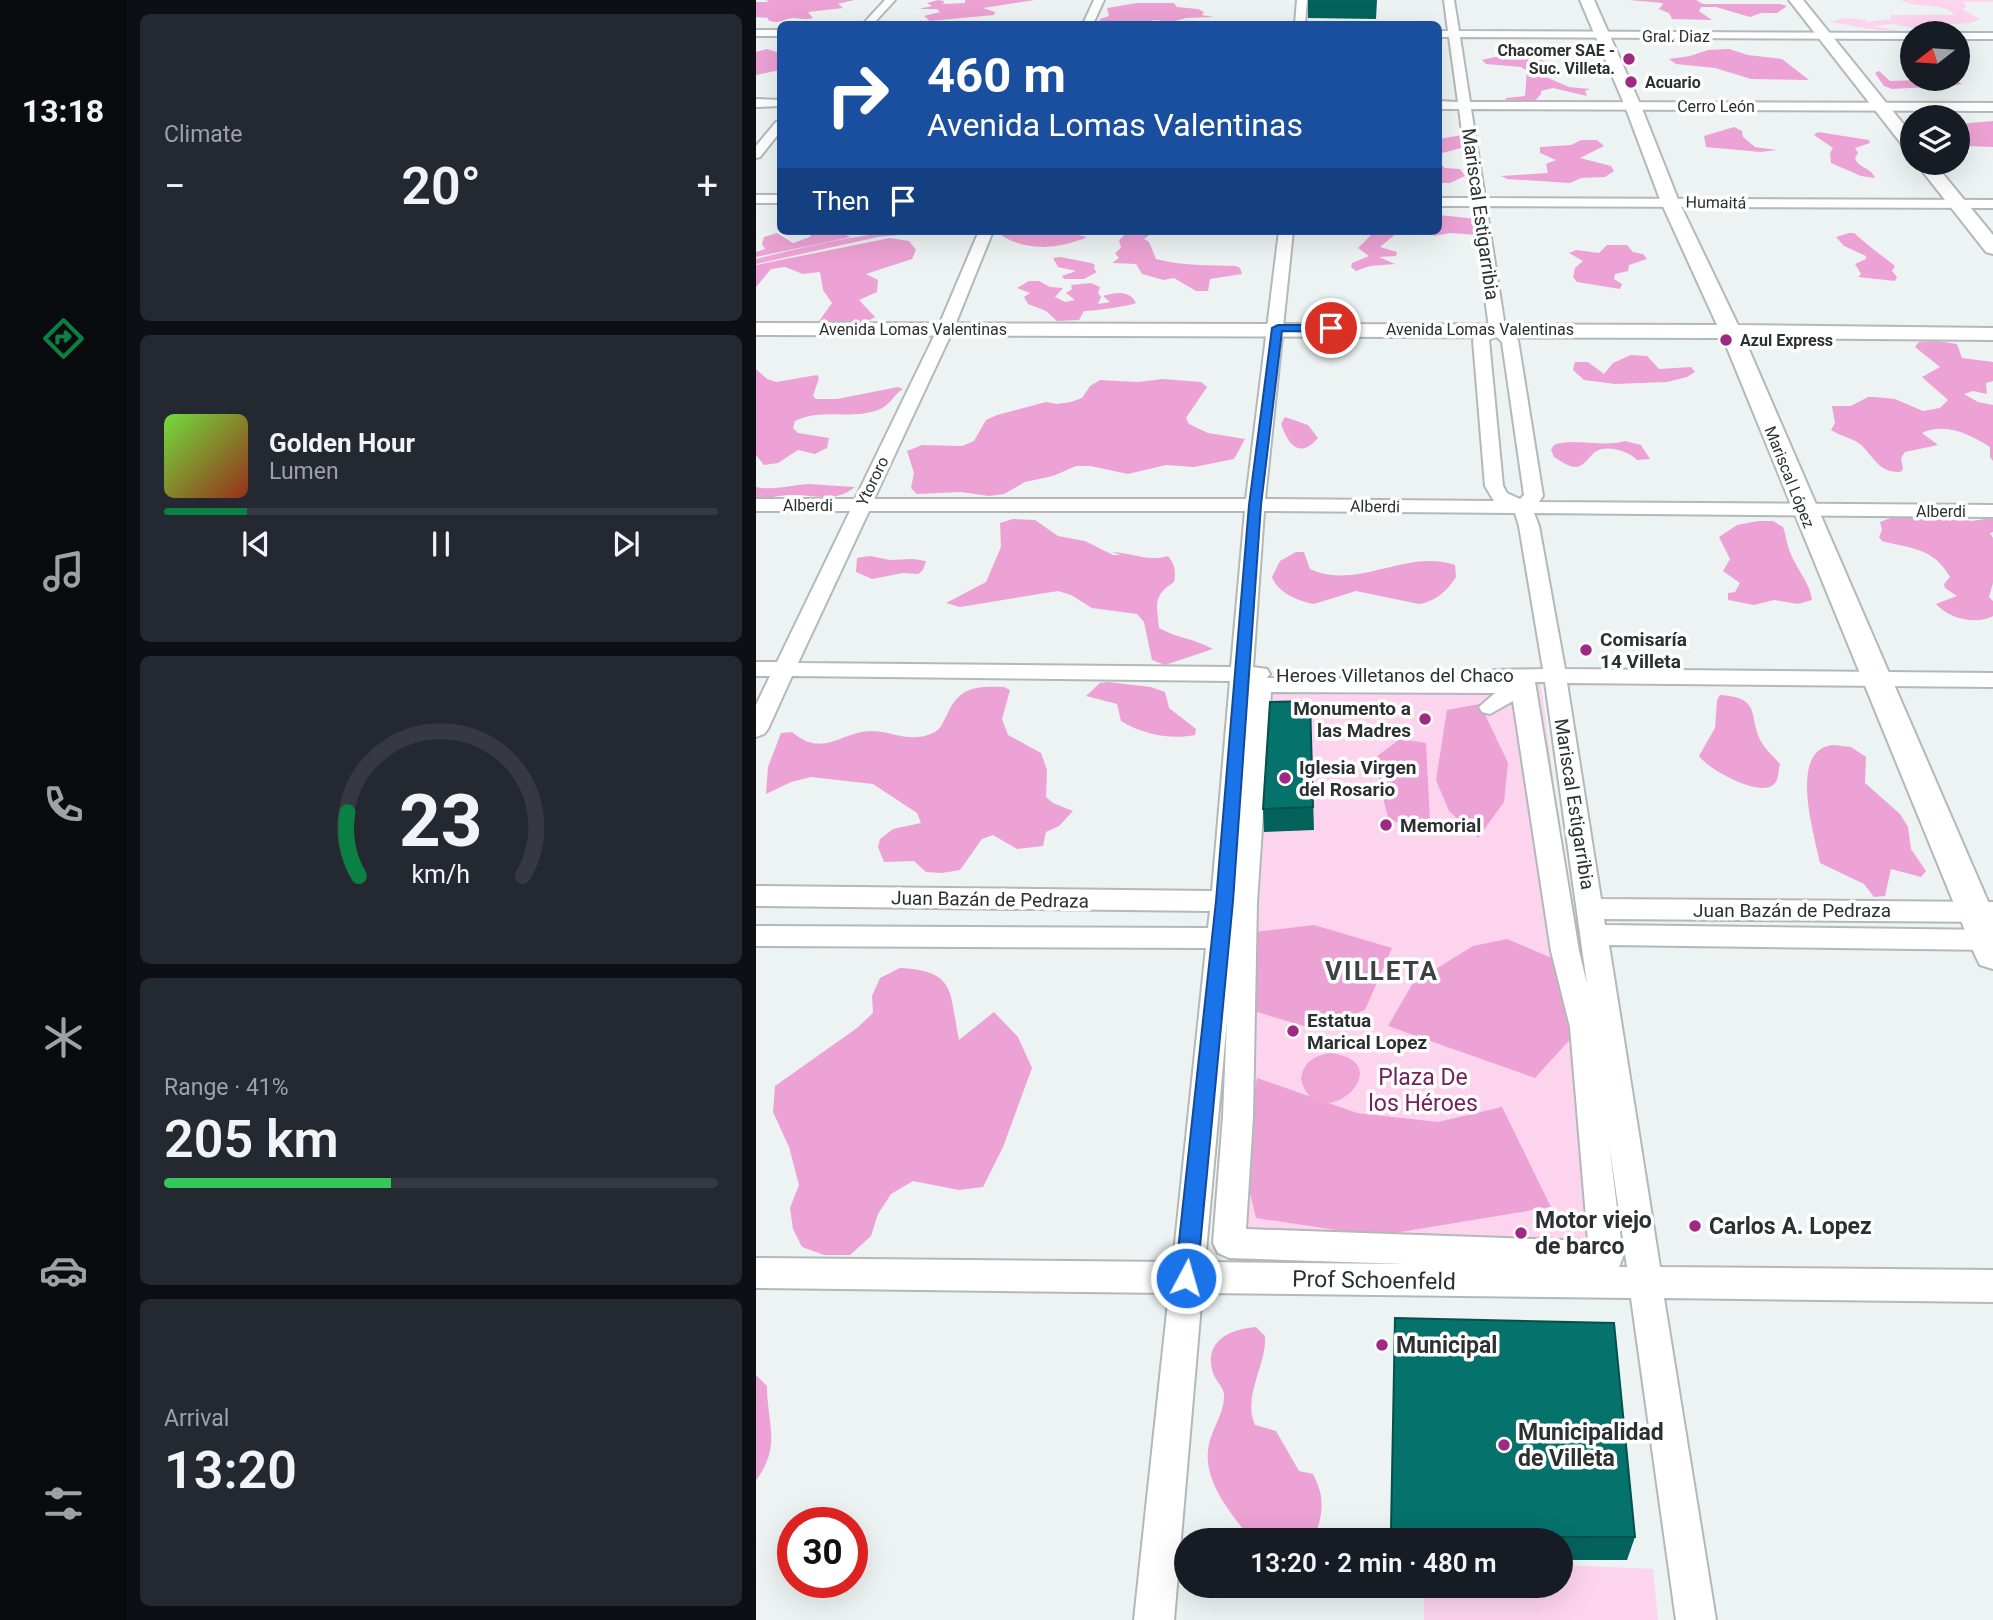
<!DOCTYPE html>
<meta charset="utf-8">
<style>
:root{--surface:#171b24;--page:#242831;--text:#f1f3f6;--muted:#9ea1a6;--line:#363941;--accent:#0b8043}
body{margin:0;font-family:Roboto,sans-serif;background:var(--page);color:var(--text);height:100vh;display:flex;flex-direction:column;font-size:26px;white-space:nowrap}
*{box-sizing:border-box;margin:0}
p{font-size:23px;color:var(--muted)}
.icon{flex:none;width:38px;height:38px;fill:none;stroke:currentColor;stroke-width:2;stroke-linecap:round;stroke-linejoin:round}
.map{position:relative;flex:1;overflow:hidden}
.panel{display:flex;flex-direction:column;gap:14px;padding:14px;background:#0d0f14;width:630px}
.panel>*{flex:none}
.top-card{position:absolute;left:21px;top:21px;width:665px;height:214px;border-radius:10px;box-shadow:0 7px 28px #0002;background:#1a4fa0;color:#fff;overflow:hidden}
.needle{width:46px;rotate:253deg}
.tools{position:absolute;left:1144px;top:21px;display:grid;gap:14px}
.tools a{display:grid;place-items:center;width:70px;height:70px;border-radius:50%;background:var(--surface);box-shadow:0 7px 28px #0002;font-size:35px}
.speed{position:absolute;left:21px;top:1507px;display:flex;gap:14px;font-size:35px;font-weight:700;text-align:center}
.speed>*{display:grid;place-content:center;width:91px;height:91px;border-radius:50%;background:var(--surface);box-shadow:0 7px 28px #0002;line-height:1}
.speed .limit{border:10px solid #d22;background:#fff;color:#111}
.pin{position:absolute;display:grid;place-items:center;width:60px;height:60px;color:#fff;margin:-30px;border:4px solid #fff;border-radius:50%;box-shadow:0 2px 7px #0007}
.me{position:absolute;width:77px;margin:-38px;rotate:6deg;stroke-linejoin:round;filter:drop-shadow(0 0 5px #0008)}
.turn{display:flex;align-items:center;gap:24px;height:147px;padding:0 35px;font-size:32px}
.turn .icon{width:91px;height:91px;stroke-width:2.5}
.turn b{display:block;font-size:49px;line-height:60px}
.then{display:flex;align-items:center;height:66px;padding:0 35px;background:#0003;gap:14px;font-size:26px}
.big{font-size:52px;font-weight:600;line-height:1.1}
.panel .widget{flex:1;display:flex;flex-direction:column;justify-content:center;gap:10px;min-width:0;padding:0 24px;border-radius:10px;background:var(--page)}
.panel .dial{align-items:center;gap:0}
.dial svg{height:182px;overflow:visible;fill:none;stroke:var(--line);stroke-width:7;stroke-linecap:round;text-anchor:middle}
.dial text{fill:var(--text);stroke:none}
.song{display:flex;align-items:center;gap:21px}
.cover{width:84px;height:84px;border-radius:10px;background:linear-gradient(135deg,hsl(100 70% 55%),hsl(10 70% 35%))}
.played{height:7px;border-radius:4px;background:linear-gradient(90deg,var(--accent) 15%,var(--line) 15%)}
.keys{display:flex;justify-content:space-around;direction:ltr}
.heat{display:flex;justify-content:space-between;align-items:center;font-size:38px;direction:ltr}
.charge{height:10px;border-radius:5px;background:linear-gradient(90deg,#34c759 41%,var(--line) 0)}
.trip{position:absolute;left:418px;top:1528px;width:399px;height:70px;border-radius:35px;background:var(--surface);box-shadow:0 7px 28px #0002;font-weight:600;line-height:70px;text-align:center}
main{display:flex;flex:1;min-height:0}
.tabs{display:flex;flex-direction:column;width:126px;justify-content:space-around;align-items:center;background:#090b0e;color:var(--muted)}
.tabs .icon{width:49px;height:49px}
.tabs .on{color:var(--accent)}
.tabs b{font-size:32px;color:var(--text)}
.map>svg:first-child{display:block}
</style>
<main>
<nav class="tabs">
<b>13:18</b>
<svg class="icon on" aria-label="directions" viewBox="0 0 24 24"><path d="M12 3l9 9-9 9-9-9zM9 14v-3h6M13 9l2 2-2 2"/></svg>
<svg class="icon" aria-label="music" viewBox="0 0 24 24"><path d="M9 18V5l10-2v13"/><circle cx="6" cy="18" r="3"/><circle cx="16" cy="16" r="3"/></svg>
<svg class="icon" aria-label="phone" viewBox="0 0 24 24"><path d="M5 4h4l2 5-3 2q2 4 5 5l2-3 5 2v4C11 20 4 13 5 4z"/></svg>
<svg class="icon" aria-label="climate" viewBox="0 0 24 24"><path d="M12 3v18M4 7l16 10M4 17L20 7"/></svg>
<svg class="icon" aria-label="car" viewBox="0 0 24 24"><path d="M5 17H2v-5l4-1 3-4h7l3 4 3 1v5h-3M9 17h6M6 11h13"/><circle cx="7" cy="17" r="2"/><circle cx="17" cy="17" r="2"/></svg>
<svg class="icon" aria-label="filters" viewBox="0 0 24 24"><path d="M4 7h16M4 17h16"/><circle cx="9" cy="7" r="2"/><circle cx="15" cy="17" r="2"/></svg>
</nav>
<section class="panel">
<div class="widget"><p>Climate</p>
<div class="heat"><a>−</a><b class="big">20°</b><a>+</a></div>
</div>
<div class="widget">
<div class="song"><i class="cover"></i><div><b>Golden Hour</b><p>Lumen</p></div></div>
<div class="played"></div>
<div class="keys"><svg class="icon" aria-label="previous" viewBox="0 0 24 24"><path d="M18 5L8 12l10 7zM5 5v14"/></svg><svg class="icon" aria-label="pause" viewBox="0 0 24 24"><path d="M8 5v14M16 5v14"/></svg><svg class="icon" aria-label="next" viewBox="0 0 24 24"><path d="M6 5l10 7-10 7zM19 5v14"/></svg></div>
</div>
<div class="widget dial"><svg viewBox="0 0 100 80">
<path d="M14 69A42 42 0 1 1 86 69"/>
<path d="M14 69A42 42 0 0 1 9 41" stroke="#0b8043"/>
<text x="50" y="56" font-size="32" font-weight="700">23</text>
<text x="50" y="72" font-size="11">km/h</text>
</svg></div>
<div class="widget"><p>Range · 41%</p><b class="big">205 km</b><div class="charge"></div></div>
<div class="widget"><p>Arrival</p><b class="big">13:20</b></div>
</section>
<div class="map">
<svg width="1237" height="1620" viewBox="0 0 1237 1620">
<rect width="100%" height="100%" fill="#ecf3f2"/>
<g fill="#fdd4ee">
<path d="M1145,0H1237V2H1207L1211,7L1206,9L1224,19L1215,23L1176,25L1174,31L1136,24L1119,26L1142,31L1119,30L1075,22L1087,18L1111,20L1110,22L1135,19V15H1199C1186,1 1162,10 1145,0Z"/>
<polygon points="512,683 785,684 829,1023 865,1267 489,1255"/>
<polygon points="805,1565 897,1569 902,1620 668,1620 668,1586 805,1586"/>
</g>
<g fill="#eca2d4">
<path d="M10,0H98L82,4L87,8L52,12L57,18C50,20 47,19 39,18C28,17 24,26 12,20V18L0,17V2H13Z"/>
<polygon points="182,0 188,1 187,4 209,3 209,0 205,0 279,0 227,8 239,12 238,15 174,21 168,16 184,12 181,9 163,9 176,6 171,3"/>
<polygon points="873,0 940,0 947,4 1024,4 1031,6 1021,13 1005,13 994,17 960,7 945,7 943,11 956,20 916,19 913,13 903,9 907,4 906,3"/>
<path d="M381,3H418L421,7L442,9L448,12L446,15L458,17L430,18L419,21L427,24C414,24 410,20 397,20L393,24L343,23L344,19L353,16L351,8Z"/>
<polygon points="11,49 24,53 24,70 0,75 0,52"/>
<polygon points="952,50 973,49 992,55 1026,59 1053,80 995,79 959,68 920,64 913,59 934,56"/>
<path d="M756,53C772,55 787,60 802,67L795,72L792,78L813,87L834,89L829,91L831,96L797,88L785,91V94L778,102L749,101L750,98L769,96L771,71L765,67L730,64L726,60Z"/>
<path d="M1123,71L1134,81L1197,79L1206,84C1184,89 1159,87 1136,89L1128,86L1119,73Z"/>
<polygon points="1237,121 1237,147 1213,146 1203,139 1202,124"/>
<polygon points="978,127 986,131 987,137 999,147 1021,150 1004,152 950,147 948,136"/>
<path d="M1062,132L1113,140L1114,143L1099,148L1102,153L1099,158C1103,169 1115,167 1119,178L1105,176L1075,163L1074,153L1077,148L1058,135Z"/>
<polygon points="707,135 709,147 686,153 683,163 689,168 704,169 709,176 694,183 683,183 682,139"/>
<polygon points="825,140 841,140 848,146 824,158 855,166 858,171 849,177 825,178 814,183 751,179 745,176 792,173 790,164 800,160 784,153 784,147 815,145"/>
<polygon points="683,215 721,219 721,235 694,233 678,236 675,231 682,231"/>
<polygon points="56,231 78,231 95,237 0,257 0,252 9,249 6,244 8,237 21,233 37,243 54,237"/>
<path d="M249,231H304L331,237C304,249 270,252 245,235Z"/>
<path d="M399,231L388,239L393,242L400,259C427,266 451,265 480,266L484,268L486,274L454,279L452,291H440L418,278L408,280L386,274L380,264L356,263L363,258L359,253L365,248L363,240L372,232Z"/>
<polygon points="615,231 648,231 642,232 624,247 641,252 640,256 623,257 639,264 614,266 600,271 595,267 596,263 613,256 602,248 615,235"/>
<path d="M1093,233H1098C1111,245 1124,254 1139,266L1136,271L1141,277L1139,281L1102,277L1105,274L1099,264L1110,259V256L1088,246L1080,237Z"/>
<path d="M134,238L153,241L160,250L156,259L110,274L122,280L121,292L103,300L119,317C101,328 82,325 61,324L76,303L67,290L64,272L47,274L29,267L15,269L0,287V265Z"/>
<polygon points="851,245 871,245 877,252 887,254 891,259 873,265 872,271 859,274 858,279 866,284 864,289 821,282 817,277 819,268 827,261 813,253 820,250 843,253"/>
<polygon points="304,257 335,263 339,265 338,269 341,272 328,279 308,279 306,276 320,271 302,267 297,258"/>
<path d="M273,281H283L294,287L307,288L299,297L309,302L319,300L310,293L316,289L315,285L335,283L344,287L342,293L345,297L342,304L354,302L347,296C359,292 374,290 380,303C374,306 337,311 328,311L323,320L301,321L290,311L272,304L268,297L274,293L261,288Z"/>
<path d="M1181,341L1201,344L1206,358L1237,362V381L1230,383L1231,394L1217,391L1208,394L1222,402L1237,405V461L1234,457V447C1214,434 1189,422 1166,433L1182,445L1149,452L1145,458L1147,469L1144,472C1122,472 1120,459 1105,445C1097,438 1084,436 1075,430L1079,423L1076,406H1095L1112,397H1119L1139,399L1167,411L1184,408L1192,400L1166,377L1184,367L1159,347L1163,342Z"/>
<polygon points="875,355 891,356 903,369 935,367 939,372 931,377 911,382 859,384 828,380 817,370 819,362 832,362 848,374 857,363"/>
<path d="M0,369L11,379L20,382L61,375L63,378L57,396L60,399H81L142,387L147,389C137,395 135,405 122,410C95,420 66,408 39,421L37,428L42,433L73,438L71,448L59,454L42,450L22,463L8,465L0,455Z"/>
<polygon points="407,379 445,382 451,387 430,418 433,424 452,433 489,439 478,459 438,467 410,465 372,474 334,466 320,466 297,476 269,482 248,494 233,496 205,492 161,494 155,488 158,473 151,451 166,445 206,446 218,441 230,420 241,415 290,402 301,404 315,402 326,398 334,386 344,380 382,382"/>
<path d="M529,417L552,425L562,438C543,460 532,444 525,424Z"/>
<path d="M869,441L885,445L894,459L881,460C873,451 850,444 839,452C835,455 830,463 824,466C816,470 805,461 798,457L795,450L798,445C818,437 845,448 869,441Z"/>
<path d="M52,484L99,487C78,504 58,494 34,495C23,495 12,499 0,499V487C14,491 36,485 52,484Z"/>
<path d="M1140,516L1180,520L1192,517L1215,521L1237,518V532L1234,533L1237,538V583L1233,597L1237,601V616C1220,625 1193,619 1180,604L1201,596L1189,588L1188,584L1194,577C1177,547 1155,549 1126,541L1123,537L1126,530L1124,522Z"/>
<path d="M257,519L279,520L302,536L329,541L357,555H365L356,552C377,553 392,562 412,556C419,565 420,571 418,582C396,596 401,605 403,628C420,638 440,639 457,649L409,665L396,660L388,622L381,614L336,608L315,595L302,591L204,607L190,603L230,582L245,547L244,523Z"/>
<path d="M1002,521H1017L1027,527C1030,534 1030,542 1033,549C1038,566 1054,582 1056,600L1042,604L1018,600L998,605L972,600V593L979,592L984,583L967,571L974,559L963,537L981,525Z"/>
<path d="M540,552H548L554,569C599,591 653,548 699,565L700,577C692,590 679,602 663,604L600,591L558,604C542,601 522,593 516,577L524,561Z"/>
<polygon points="114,556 134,560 157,559 170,561 167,570 162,574 147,573 116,579 100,572 101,558"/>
<path d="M352,682L395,687L409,692L413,708L440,729L439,735C414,740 386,734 365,721L361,704L330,696L344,683Z"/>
<path d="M248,687L254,690L246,719L252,735L285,753L291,770L290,797L297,803L317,811L303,826L290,832L287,846L261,849L237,835L226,839L204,870L186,873L170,872L158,861L128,862L122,847L124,839L137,829L165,823L161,813L117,784L55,777L35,782L10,794L12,767L25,733L36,732C68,759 85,731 116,731C140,732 154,744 179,732C186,728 187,721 191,715C203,687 219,686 248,687Z"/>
<path d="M964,695C1008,698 991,717 1006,743C1010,750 1018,757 1024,764C1022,771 1023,781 1017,785C1003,797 953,770 943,756L959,728L961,700Z"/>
<polygon points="724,704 752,763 748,802 722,838 693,811 680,780 691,710"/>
<polygon points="644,739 670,743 674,821 661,835 632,817 624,786 620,757"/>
<path d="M1077,745L1095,747L1110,757L1109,783L1144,814L1152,827L1155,849L1170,871L1165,877L1135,869L1129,896L1118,897L1108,884L1064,863C1059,837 1031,749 1077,745Z"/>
<polygon points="558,925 636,948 609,1010 558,1029 484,1007 498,932"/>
<polygon points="751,939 803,961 829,1023 779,1078 632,1026 657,983 717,946"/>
<path d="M144,968C202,971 193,993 203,1040L238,1012L262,1037L276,1068L247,1147L227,1187L203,1190L157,1181L135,1194L122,1214L115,1236L94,1255H68L46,1247L37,1229L34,1208L43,1185L33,1147L17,1112L19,1086L101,1028L117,1013L116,996L124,978Z"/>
<polygon points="501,1078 601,1113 682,1122 746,1107 795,1207 620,1236 500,1218 486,1160"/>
<path d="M500,1327L509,1336C511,1366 486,1395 499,1425L520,1431L543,1471L557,1474C570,1498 567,1516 557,1540H495C475,1512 445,1481 453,1444C456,1429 468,1413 468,1397C469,1388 460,1382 457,1373C447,1341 474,1329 500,1327Z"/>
<path d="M0,1375L11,1386C11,1424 26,1446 0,1480Z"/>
</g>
<g fill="#efa5d6">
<path d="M147,231H182L122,237L0,264V259C47,247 98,235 147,231Z"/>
<path d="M574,1053C649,1062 561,1142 545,1079C547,1062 558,1056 574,1053Z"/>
</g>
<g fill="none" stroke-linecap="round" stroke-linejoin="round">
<defs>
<g id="street">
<polygon points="129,0 139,0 117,24 107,24"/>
<polygon points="338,0 348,0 337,24 327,24"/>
<polygon points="541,0 551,0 549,24 539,24"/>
<path d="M688,0H698L703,31L1159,33L1157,39L704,37L714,102L1237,103V111L715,109L729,198L1237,200V208L730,206L749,327L762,340L787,496L783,502L1237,505V517L778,513L783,526L809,669L1237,673V687L811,683L845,899L1237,902V922L848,919L849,925L1237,930V950L853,945L904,1267L1237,1270V1302L908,1298L960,1620H920L875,1298L446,1293L418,1620H378L413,1293L0,1288V1258L417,1262L450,948L0,946V926L452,928L454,911L0,906V886L456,891L474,681L36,676L12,729L8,734L0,737V705L14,676H0V662H21L94,511H0V499H99L181,330L223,231H237L197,330L118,499H490L523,231H537L509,499L738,501L729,486L717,340L723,332L733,327L716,206H682V198H715L703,109H682V101L702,102L693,37H682V31H692ZM740,336L746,342L768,495L764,499L751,493L747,486L733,340ZM113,511H489L475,667L42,663ZM508,511L759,513L763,526L787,669L738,670L735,675L737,679L511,678L514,674L511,669L497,667ZM779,682H789L831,984L823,951ZM515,692L739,693L723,707L726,712L734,714L757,701L795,951L814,1027L832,1241L490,1229L497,1116L501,903ZM471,1020L467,1116L457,1243L462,1253L473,1258L649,1264L449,1262ZM853,1143L871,1267H863L867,1257Z"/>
<rect x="0" y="30" width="24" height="6"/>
<polygon points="1200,33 1237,33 1237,39 1202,39"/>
<polygon points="0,99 24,100 24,106 0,107"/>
<polygon points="24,121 24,132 4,157 0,158 0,146 20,122"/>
<rect x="0" y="195" width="24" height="8"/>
</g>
<g id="secondary">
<polygon points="824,0 838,0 885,106 923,202 982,325 1237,328 1237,340 988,338 1237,913 1237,969 1224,965 1219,955 967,338 0,335 0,323 961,325 905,202 869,106"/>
<polygon points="1033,0 1047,0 1157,136 1157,152 1151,151"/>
<polygon points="1160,163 1178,163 1237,235 1237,254 1230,252"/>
</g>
</defs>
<use href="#street" stroke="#b2b9b8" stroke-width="4"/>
<use href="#secondary" stroke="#b2b9b8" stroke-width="4"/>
<use href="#street" fill="#fff" fill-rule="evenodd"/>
<use href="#secondary" fill="#fff" fill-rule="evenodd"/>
</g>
<g fill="#04625d">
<polygon points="552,0 621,0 620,19 552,18"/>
<polygon points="554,701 558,830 508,832 507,809"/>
<polygon points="639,1318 879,1537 871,1560 805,1560 805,1540 635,1540"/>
</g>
<g fill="#05726c" stroke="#04504c" stroke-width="2">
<polygon points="554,701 557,807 507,809 514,702"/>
<polygon points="639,1318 858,1323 879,1537 670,1537 635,1530"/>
</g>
<polygon fill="#1a73e8" stroke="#114b97" stroke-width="2" points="522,325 575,325 580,328 575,332 526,331 505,505 477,901 441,1278 438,1285 430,1288 422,1285 419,1278 460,901 493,505 516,328"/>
<g fill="#a02a83" stroke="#fff" stroke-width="2.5">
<circle cx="873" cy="59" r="7"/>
<circle cx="875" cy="82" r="7"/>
<circle cx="970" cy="340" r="7"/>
<circle cx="830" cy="650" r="7"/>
<circle cx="669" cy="719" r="7"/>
<circle cx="529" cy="778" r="7"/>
<circle cx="630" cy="825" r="7"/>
<circle cx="537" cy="1031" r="7"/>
<circle cx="939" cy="1226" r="7"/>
<circle cx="765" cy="1233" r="7"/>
<circle cx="626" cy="1345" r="7"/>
<circle cx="748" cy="1445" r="7"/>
</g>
<g text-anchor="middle" stroke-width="7" stroke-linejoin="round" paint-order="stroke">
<g font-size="16" fill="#2d3030" stroke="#fff">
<text x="920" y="42">Gral. Diaz</text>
<text x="960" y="112">Cerro León</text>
<text transform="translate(960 202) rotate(1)" y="6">Humaitá</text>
<text x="157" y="335">Avenida Lomas Valentinas</text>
<text x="724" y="335">Avenida Lomas Valentinas</text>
<text transform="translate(1034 477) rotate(68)" y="6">Mariscal López</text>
<text transform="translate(116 481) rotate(-64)" y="6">Ytororo</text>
<text x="52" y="511">Alberdi</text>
<text transform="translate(619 506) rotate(1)" y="6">Alberdi</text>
<text x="1185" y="517">Alberdi</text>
</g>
<g font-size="16" font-weight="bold" fill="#2d3030" stroke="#fff" text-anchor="start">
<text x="859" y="56" text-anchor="end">Chacomer SAE -<tspan x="859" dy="18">Suc. Villeta.</tspan></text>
<text x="889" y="88">Acuario</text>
<text x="984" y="346">Azul Express</text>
</g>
<g font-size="19" fill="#2d3030" stroke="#fff">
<text transform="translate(725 214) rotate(82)" y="7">Mariscal Estigarribia</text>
<text x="639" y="682">Heroes Villetanos del Chaco</text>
<text transform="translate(819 804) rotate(81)" y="7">Mariscal Estigarribia</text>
<text transform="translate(234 899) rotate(1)" y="7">Juan Bazán de Pedraza</text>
<text x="1036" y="917">Juan Bazán de Pedraza</text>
</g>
<g font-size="19" font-weight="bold" fill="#2d3030" stroke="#fff" text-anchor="start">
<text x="844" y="646">Comisaría<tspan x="844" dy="22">14 Villeta</tspan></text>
<text x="655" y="715" text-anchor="end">Monumento a<tspan x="655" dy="22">las Madres</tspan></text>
<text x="543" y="774">Iglesia Virgen<tspan x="543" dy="22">del Rosario</tspan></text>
<text x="644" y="832">Memorial</text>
<text x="551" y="1027">Estatua<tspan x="551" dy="22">Marical Lopez</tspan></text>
</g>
<g font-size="23" fill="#74215f" stroke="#fff">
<text x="667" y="1085">Plaza De<tspan x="667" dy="26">los Héroes</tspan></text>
</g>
<g font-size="23" font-weight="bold" fill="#2d3030" stroke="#fff" text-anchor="start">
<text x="779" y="1228">Motor viejo<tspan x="779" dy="26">de barco</tspan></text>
<text x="953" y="1234">Carlos A. Lopez</text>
<text x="640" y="1353">Municipal</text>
<text x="762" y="1440">Municipalidad<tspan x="762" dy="26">de Villeta</tspan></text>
</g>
<g font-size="23" fill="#2d3030" stroke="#fff">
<text transform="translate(618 1280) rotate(1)" y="8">Prof Schoenfeld</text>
</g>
<g font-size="26" font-weight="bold" letter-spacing="2" fill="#3d4242" stroke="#fff">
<text x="626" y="980">VILLETA</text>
</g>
</g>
</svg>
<div class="tools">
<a><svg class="needle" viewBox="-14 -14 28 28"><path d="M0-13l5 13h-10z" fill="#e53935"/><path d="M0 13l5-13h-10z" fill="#9ea1a6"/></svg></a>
<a><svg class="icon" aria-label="layers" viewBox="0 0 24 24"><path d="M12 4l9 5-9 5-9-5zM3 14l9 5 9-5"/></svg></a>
</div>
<div class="speed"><div class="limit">30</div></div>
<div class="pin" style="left:575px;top:328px;background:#d93025"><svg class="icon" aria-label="arrive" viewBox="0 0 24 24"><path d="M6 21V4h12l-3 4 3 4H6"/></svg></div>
<svg class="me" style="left:430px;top:1278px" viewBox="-20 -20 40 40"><circle r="17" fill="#1a73e8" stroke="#fff" stroke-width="3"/><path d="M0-11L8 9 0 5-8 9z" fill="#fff"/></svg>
<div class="trip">13:20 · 2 min · 480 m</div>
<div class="top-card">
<div class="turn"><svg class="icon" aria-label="right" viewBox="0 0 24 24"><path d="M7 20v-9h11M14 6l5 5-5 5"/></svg><div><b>460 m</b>Avenida Lomas Valentinas</div></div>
<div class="then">Then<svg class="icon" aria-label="arrive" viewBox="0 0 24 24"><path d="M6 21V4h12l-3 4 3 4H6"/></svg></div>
</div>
</div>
</main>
